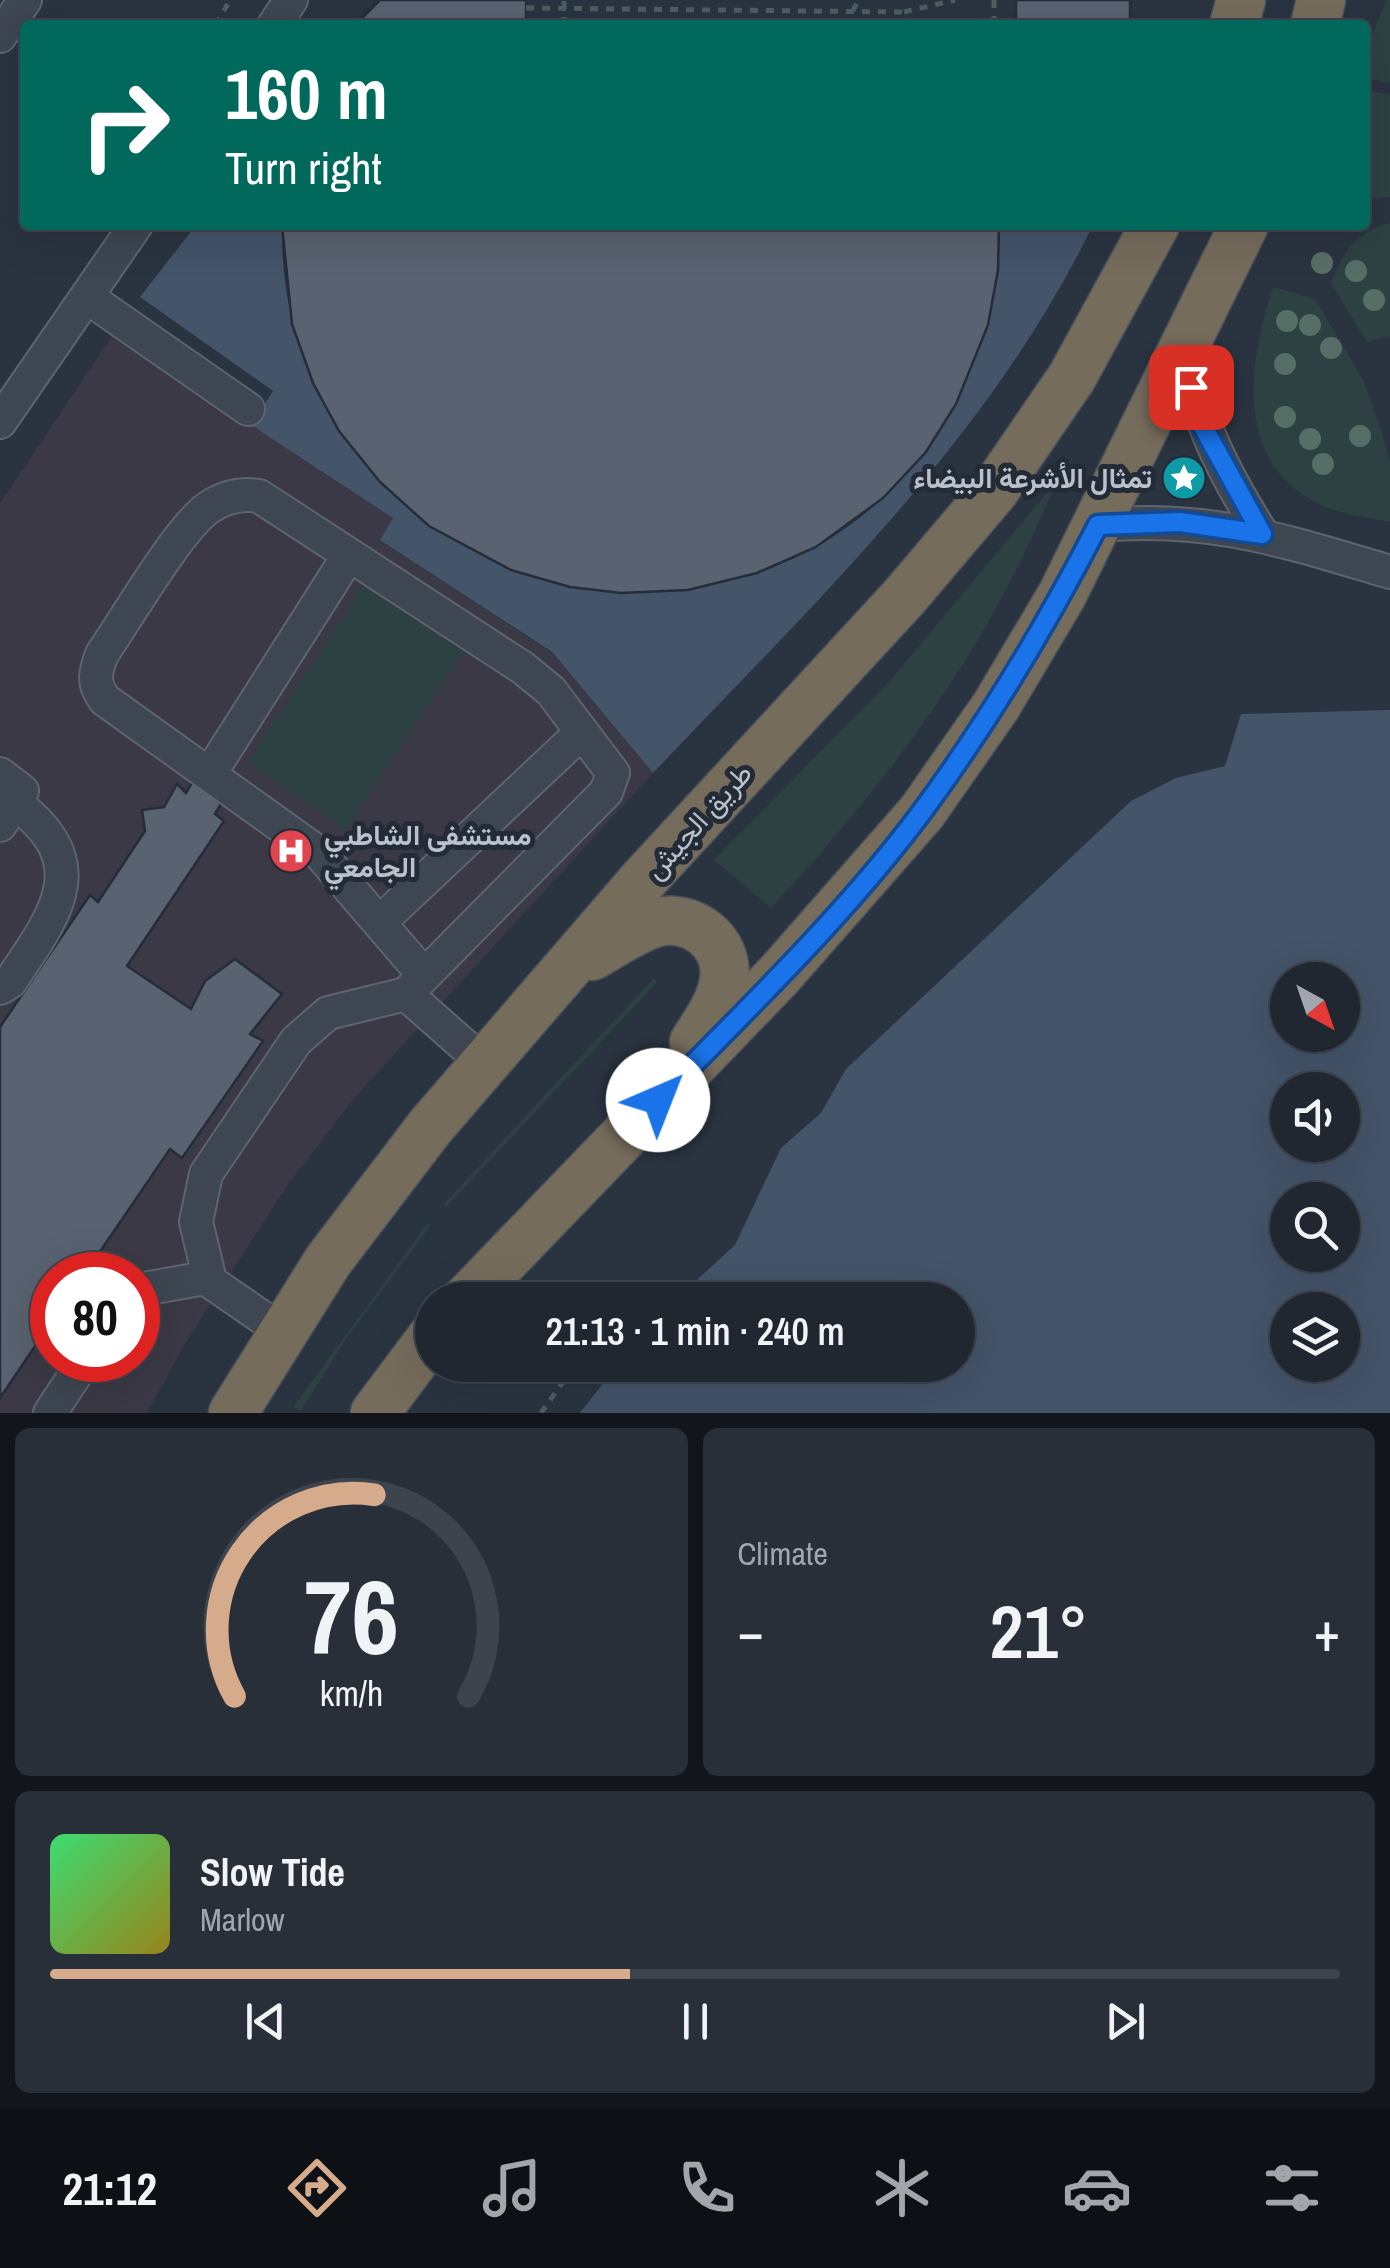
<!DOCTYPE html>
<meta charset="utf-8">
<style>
:root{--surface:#202731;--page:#282f39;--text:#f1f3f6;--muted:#a2a5ab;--line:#3d444d;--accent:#d6ab8b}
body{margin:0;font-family:"Archivo Narrow",Vazirmatn,sans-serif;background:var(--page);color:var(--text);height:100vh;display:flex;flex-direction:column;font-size:38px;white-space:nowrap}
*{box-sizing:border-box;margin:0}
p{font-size:32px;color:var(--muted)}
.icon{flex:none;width:55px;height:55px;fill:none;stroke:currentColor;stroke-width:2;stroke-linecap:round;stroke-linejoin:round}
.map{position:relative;height:1413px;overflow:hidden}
.panel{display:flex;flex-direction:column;gap:15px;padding:15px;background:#12151b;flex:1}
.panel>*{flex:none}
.hud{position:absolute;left:20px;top:20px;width:1350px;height:210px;border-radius:10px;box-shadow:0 10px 40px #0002,0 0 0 2px var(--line);background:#00695c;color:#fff;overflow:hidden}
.needle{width:65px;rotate:140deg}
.fabs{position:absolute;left:1270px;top:962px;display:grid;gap:20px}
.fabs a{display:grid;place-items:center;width:90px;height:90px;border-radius:50%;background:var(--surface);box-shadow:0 10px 40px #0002,0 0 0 2px var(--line);font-size:50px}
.speed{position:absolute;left:30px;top:1252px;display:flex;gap:20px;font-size:50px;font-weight:700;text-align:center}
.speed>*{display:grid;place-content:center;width:130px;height:130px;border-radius:50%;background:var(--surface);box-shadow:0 10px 40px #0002,0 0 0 2px var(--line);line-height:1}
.speed .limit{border:15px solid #d22;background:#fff;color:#111}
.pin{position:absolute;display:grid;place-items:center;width:85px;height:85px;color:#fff;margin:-42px;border-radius:20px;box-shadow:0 5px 15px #0006}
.me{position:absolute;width:110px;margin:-55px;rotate:44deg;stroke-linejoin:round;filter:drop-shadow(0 0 8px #0008)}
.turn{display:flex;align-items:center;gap:35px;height:210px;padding:0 40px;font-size:45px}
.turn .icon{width:130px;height:130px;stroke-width:2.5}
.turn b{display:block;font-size:70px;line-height:85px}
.big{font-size:75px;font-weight:600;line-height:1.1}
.panel .widget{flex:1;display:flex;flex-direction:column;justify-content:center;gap:15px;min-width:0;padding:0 35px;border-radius:15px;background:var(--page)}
.panel .dial{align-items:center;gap:0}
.dial svg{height:260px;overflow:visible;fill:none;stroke:var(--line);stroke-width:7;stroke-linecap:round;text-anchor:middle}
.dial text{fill:var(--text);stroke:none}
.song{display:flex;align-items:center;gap:30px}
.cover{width:120px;height:120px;border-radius:15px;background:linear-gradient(135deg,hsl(140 70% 55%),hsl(50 70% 35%))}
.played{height:10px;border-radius:5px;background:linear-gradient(90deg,var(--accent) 45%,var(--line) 45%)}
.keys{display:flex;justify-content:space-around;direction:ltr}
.heat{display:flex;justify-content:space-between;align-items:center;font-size:55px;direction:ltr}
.panel .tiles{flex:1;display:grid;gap:15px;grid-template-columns:1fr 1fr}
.widget:last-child{grid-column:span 2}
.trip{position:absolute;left:415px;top:1282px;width:560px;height:100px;border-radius:50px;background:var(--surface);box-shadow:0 10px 40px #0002,0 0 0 2px var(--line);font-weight:600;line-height:100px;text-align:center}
.tab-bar{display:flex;height:160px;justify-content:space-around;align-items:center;background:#0d1014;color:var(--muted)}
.tab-bar .icon{width:70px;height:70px}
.tab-bar .selected{color:var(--accent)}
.tab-bar b{font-size:45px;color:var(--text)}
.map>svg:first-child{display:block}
</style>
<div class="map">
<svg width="1390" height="1413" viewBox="0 0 1390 1413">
<rect width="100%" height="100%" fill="#2a3441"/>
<path fill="#3a3945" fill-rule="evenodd" d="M115,332L394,518L380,540L552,653L653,773L355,1097L287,1186L185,1344L147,1413H0V503ZM52,1275H138V1360H52Z"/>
<g fill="#2d4143">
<polygon points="1386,0 1390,0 1390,83 1365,78 1365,54"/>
<polygon points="1365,89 1390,95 1390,197 1365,200"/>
<path d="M1390,223V336L1367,342L1331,283C1342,253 1357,231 1390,223Z"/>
<path d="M1273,287L1315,299L1364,382L1380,427L1390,462V522C1365,517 1338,514 1315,502C1233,459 1249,361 1273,287Z"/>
<path d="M1055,483C991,646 890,780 771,908L714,860L889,682Z"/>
<polygon points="365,583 464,652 346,830 248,762"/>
<polygon points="654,978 657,982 446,1207 443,1205"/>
<polygon points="428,1223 431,1225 347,1337 301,1411 294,1406"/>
</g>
<g fill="#445469" fill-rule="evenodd">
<path d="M196,225H282C280,310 307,391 360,457C416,529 481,564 569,582C804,630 994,459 999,225H1093C988,440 815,602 653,773L552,652L380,540L393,518L251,425L273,391L140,297Z"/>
<path d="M1390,710V1413H580L617,1365H958V1300H675L735,1245L781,1148L821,1113L846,1069L1131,801L1176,778L1225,766L1241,714ZM1288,980H1342V1035H1288ZM1288,1090H1342V1145H1288ZM1288,1200H1342V1255H1288ZM1288,1310H1342V1365H1288Z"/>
</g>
<g fill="#596270" stroke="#252d38" stroke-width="2.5">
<polygon points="380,0 526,0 526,25 355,25"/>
<rect x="1016" y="0" width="114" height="25"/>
<polygon points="282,225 999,225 998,270 988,325 956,404 926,452 883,498 816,547 757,573 688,590 621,593 570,587 511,570 429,526 380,482 339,431 313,383 292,324"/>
<polygon points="193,781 223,800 215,814 224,821 127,966 191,1009 205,981 235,959 282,994 250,1034 263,1041 182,1158 170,1149 84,1275 52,1275 52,1321 0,1398 0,1027 90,895 98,902 145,831 142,810 164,807 177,784 186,793"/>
</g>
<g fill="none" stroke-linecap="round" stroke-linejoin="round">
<defs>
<g id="minor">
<polyline points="274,25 291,0"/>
<polyline points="0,36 25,0"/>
<polyline points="87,297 248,409"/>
<path d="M1182,352C1202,428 1221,468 1262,534"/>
<polyline points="0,422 136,225"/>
<path d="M1099,525C1210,515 1285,541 1390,572"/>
<polyline points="211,772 349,555"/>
<polyline points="0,774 22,791 0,825"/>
<polyline points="380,922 582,732"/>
<path d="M0,988L10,982C55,915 97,863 15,803"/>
<polyline points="406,994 483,1062"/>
<path d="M205,1278L208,1272L196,1222L206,1174L296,1041L328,1013L406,994L606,792L613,773L551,691L523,668L259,496C241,493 224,497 208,508C179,528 125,621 102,654C95,672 92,683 105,700L320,854L424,975"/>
<polyline points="138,1290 205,1278 282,1331"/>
<polyline points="50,1413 85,1360"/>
</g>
<g id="highway">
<polyline points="1234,25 1241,0"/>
<polyline points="1315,25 1321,0"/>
<path d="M592,956C612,945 633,930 654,923C690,912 730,941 724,980C721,1003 706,1023 694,1042"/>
<polyline points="466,1300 780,974 922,812 996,706 1062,595 1244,225"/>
<polyline points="233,1413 328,1261 430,1127 644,879 905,596 994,491 1072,377 1155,225"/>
<polyline points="375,1413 432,1337"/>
</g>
</defs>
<use href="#minor" stroke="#5c646e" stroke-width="36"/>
<use href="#highway" stroke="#49515b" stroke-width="51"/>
<g stroke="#4d5e61" stroke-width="5" stroke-dasharray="8 8" stroke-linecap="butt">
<polyline points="994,0 994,25"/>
<polyline points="526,8 904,12 905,25"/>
<polyline points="853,11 858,0"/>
<polyline points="904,12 955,0"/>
<polyline points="216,25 230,0"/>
<polyline points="564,25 564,0"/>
<polyline points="541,1413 575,1365"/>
</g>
<use href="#minor" stroke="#3e4651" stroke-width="32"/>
<use href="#highway" stroke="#766c5c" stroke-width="48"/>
</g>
<g fill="#576e66">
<circle cx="1322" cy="263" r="11"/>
<circle cx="1356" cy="271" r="11"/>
<circle cx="1374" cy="300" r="11"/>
<circle cx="1287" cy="321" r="11"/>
<circle cx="1310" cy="325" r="11"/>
<circle cx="1331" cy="348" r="11"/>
<circle cx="1285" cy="364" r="11"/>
<circle cx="1285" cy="417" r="11"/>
<circle cx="1360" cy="436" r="11"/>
<circle cx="1310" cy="439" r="11"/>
<circle cx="1323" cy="464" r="11"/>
</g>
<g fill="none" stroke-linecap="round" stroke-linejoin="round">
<defs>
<path id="route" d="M658,1100C749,1007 846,914 924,809C990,719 1047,624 1098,525L1180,522L1262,534L1200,421L1191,387"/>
</defs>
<use href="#route" stroke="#114b97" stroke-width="25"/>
<use href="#route" stroke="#1a73e8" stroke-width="18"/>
</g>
<defs>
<symbol id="sight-disc" viewBox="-11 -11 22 22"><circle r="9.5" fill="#0f9aa8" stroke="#232b36"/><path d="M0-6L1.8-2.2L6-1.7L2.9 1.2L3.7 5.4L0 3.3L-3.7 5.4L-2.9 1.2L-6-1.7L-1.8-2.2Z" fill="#fff"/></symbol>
<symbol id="hospital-disc" viewBox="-11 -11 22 22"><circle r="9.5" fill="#e0444e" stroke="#232b36"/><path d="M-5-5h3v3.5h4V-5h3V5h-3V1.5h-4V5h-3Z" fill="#fff"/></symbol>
</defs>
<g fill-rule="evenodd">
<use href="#sight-disc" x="1159" y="453" width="50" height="50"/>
<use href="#hospital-disc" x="266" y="826" width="50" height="50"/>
</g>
<g text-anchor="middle" stroke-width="10" stroke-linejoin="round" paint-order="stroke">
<g font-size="28" font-weight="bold" fill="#bbc1cb" stroke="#232b36" text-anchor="end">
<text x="1152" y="488">تمثال الأشرعة البيضاء</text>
<text x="324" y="845" text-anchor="start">مستشفى الشاطبي<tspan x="324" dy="32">الجامعي</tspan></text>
</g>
<g font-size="28" fill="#bbc1cb" stroke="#232b36">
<text transform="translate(698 821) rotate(-48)" y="10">طريق الجيش</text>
</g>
</g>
</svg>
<div class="fabs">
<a><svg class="needle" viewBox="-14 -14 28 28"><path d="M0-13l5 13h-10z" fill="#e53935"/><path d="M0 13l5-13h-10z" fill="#a2a5ab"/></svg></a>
<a><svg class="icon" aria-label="sound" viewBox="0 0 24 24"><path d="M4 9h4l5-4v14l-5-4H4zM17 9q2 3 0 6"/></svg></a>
<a><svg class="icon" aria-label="search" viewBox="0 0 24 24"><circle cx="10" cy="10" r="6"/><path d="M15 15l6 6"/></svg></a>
<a><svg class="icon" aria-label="layers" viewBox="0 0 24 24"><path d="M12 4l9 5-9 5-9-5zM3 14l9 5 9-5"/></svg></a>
</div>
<div class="speed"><div class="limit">80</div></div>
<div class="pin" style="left:1191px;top:387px;background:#d93025"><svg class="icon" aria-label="arrive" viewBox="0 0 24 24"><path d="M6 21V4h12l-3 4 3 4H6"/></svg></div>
<svg class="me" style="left:658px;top:1100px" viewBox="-20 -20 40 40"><circle r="19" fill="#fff"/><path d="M0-13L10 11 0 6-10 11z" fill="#1a73e8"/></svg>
<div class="trip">21:13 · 1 min · 240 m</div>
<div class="hud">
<div class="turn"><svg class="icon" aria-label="right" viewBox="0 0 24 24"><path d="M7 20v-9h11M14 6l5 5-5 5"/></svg><div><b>160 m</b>Turn right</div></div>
</div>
</div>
<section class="panel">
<div class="tiles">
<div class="widget dial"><svg viewBox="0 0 100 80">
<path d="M14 69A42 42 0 1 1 86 69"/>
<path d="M14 69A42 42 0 0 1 57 7" stroke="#d6ab8b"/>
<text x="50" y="56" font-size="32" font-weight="700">76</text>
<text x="50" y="72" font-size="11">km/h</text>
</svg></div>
<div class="widget"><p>Climate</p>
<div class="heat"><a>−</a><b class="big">21°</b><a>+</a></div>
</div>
<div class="widget">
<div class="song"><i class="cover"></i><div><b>Slow Tide</b><p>Marlow</p></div></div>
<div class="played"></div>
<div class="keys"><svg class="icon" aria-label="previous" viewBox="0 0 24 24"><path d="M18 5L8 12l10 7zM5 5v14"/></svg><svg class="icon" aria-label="pause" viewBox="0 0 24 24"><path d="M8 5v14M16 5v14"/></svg><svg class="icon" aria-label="next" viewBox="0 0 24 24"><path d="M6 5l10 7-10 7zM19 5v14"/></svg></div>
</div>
</div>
</section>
<nav class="tab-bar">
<b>21:12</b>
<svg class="icon selected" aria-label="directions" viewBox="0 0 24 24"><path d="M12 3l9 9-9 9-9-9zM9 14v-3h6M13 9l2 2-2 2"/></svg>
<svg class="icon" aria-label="music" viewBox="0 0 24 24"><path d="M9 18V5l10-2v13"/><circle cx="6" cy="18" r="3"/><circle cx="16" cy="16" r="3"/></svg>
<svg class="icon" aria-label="phone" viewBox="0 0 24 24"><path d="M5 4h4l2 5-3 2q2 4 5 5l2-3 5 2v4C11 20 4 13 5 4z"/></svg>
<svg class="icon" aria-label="climate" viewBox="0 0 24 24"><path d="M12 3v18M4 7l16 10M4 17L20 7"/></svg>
<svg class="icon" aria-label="car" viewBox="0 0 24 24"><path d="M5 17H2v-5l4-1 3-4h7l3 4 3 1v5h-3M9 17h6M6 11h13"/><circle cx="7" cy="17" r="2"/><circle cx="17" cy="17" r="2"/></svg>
<svg class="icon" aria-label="filters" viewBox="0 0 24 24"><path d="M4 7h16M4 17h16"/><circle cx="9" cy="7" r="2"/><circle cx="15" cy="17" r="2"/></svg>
</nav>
